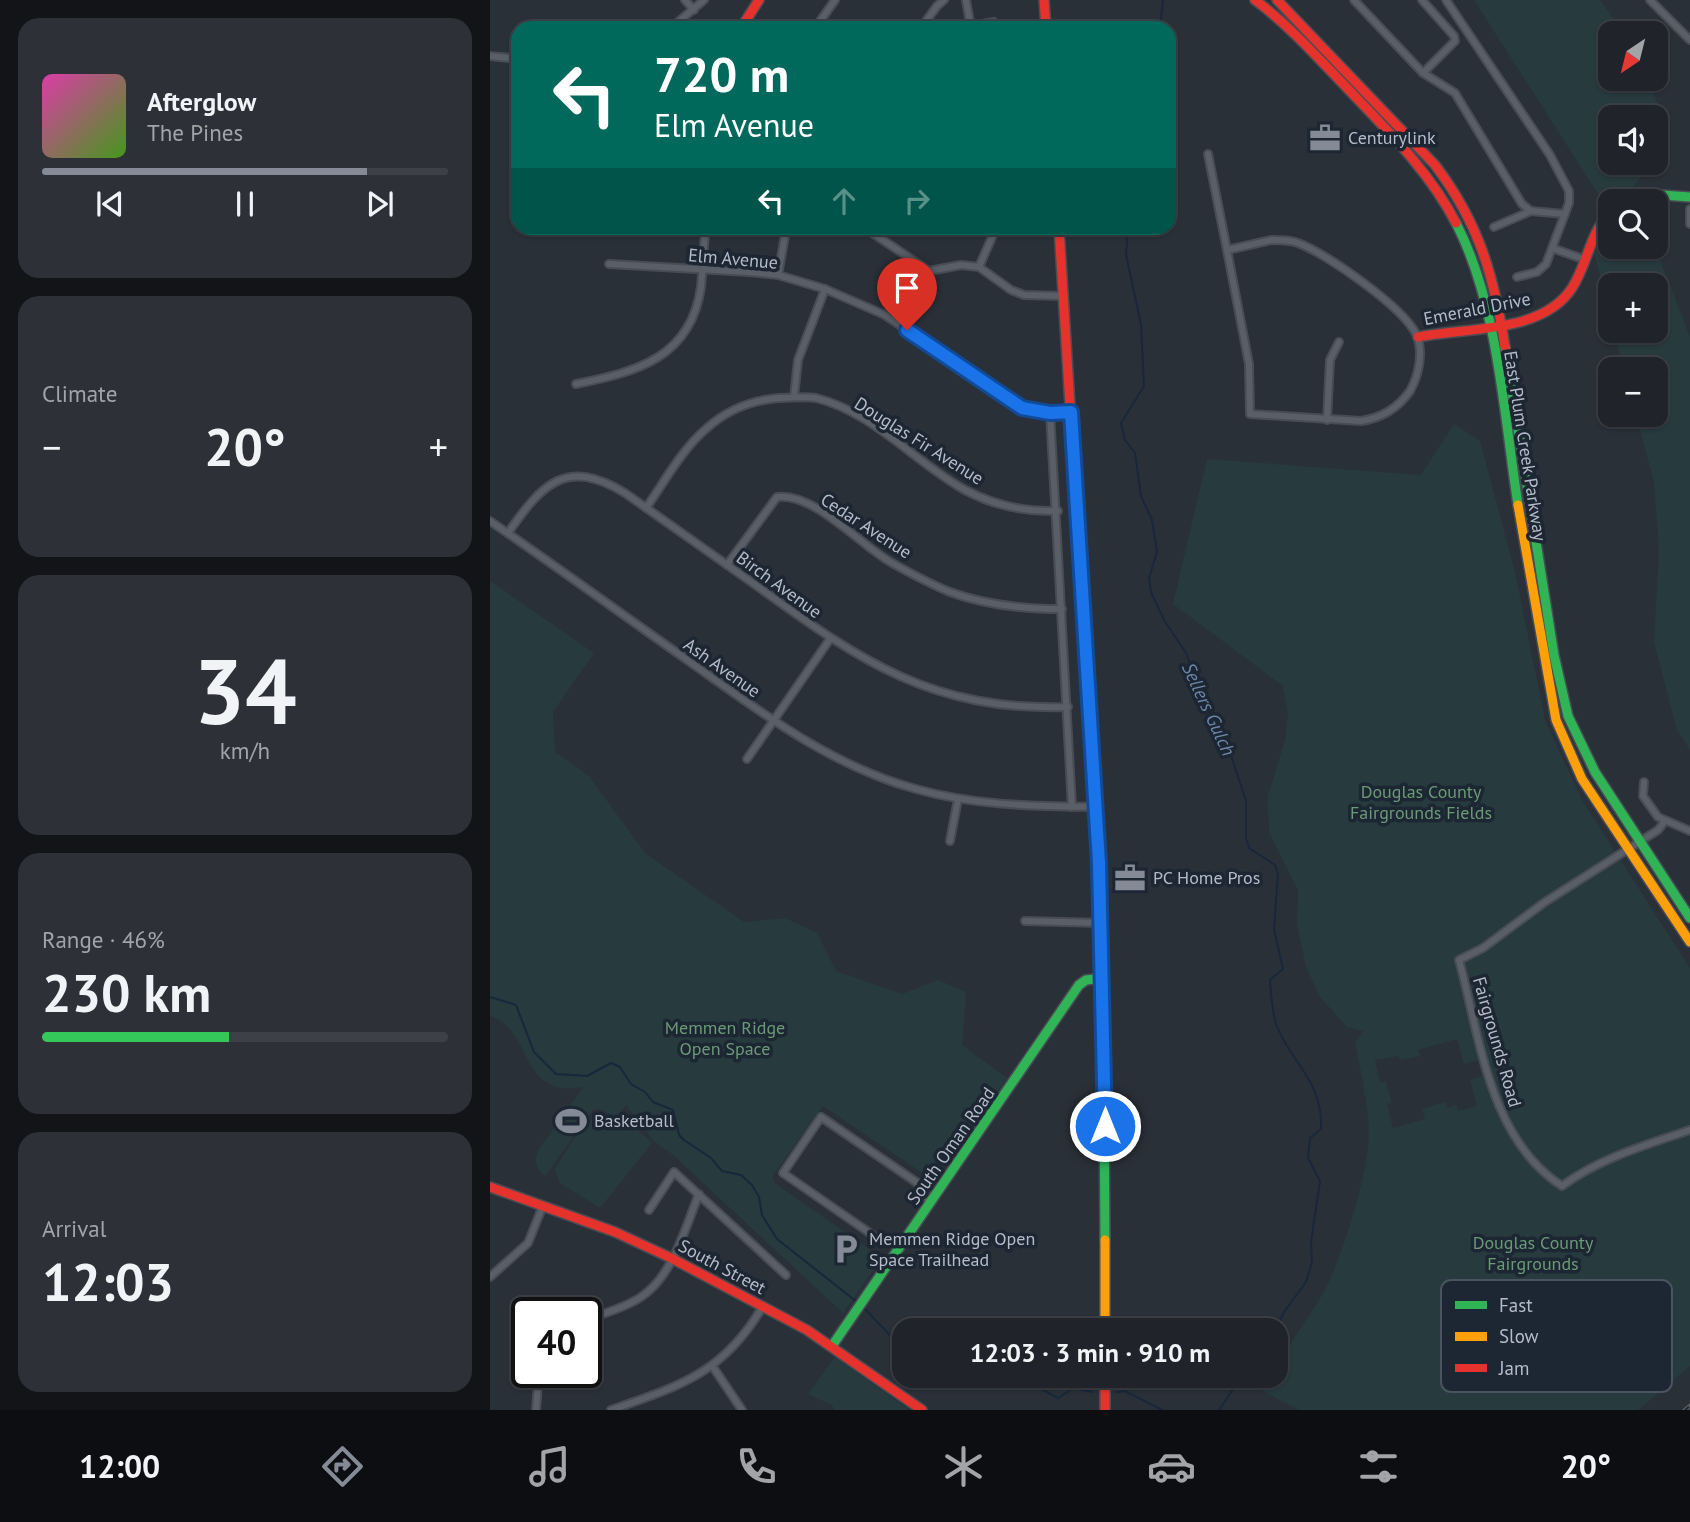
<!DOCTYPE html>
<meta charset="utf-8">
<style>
:root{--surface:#20242a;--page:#2d3036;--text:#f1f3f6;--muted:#a2a4a8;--line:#3d4147;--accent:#848b96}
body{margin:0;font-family:"PT Sans",sans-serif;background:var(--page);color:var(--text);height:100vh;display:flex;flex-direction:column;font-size:26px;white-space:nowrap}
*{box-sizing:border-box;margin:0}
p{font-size:23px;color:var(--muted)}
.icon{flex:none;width:38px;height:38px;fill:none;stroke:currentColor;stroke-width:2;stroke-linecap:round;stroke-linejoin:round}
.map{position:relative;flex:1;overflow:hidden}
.panel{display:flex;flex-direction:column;gap:18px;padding:18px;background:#121417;width:490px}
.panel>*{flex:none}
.hud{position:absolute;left:21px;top:21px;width:665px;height:214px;border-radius:21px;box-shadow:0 2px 5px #0004,0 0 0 2px var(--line);background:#00695c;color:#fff;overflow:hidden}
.needle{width:46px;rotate:215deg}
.fabs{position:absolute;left:1108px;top:21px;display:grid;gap:14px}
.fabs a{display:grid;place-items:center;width:70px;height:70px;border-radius:14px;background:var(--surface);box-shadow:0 2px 5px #0004,0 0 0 2px var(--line);font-size:35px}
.speed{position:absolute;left:21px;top:1297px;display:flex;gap:14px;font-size:35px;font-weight:700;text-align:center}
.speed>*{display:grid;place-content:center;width:91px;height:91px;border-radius:50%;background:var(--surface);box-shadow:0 2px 5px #0004,0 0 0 2px var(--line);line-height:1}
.speed .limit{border:4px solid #111;border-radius:10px;background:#fff;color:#111}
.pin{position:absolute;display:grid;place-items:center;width:60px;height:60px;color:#fff;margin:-72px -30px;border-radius:50% 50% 50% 0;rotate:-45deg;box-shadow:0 0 7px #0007}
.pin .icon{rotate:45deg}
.me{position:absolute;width:77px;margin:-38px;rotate:0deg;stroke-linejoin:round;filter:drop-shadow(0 0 5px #0008)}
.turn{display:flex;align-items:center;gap:24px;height:147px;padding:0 28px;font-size:32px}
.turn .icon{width:91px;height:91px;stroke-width:2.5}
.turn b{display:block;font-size:49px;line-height:60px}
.lanes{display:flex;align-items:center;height:66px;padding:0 28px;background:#0003;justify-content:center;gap:35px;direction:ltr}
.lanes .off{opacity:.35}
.big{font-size:52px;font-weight:800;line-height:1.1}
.panel .tile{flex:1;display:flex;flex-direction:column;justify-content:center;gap:10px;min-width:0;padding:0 24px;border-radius:21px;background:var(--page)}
.panel .dial{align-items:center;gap:0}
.dial b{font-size:91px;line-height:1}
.song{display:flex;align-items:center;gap:21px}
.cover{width:84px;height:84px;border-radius:10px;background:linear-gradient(135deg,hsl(320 70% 55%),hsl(100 70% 35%))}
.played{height:7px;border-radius:4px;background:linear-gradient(90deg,var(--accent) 80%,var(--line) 80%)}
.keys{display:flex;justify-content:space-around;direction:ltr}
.heat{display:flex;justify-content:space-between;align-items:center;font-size:38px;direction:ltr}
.charge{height:10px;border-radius:5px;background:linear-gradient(90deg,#34c759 46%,var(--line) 0)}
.trip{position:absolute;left:402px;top:1318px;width:396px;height:70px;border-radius:21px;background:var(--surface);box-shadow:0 2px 5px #0004,0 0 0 2px var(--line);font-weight:800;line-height:70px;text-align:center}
.tabs{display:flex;height:112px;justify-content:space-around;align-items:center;background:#0d0e11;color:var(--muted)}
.tabs .icon{width:49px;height:49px}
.tabs .current{color:var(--accent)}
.tabs b{font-size:32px;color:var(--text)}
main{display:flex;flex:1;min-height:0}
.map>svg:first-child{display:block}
</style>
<main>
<section class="panel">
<div class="tile">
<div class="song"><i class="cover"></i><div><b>Afterglow</b><p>The Pines</p></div></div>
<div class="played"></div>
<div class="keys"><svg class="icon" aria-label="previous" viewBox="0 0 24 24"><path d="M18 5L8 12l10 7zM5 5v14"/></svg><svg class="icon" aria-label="pause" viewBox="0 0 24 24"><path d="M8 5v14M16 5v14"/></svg><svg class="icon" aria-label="next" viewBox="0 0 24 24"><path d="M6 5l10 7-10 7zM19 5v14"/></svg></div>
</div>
<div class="tile"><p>Climate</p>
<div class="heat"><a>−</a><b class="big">20°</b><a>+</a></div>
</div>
<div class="tile dial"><b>34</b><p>km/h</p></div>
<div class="tile"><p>Range · 46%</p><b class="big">230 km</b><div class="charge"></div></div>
<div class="tile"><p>Arrival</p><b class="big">12:03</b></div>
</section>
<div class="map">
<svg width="1200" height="1410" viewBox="0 0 1200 1410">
<rect width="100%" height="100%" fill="#2a3038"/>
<g fill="#273a3e" fill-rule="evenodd">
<polygon points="984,0 1110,0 1134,33 1120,33 1120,79 1158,79 1172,115 1166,154 1166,117 1120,117 1120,163 1160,163 1142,189 1114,203"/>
<polygon points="1120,222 1120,247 1165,247 1200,337 1200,750 1187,730 1164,642 1169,551 1164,482 1146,415 1166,415 1166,369 1134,369 1124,331 1166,331 1166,285 1120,285 1120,315 1104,253"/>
<path d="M964,424L990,441L1026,576L1055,720L1092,800L1200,968V1366L1148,1410H809L769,1389L779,1376H786C786,1360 826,1308 836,1288C854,1250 872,1192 878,1149C882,1118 871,1074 865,1043L873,1031L857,1027L830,997L816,967L807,922L808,890L779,832L778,796L795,740L798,715L793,686L683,604L717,459L931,475ZM967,1039L974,1064L988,1060L992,1076L980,1080L987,1106L968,1111L966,1105L957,1108L955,1102L932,1109L935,1119L903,1128L897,1104L902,1103L896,1082L890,1083L885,1060L908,1056L910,1060L930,1056L928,1050Z"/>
<path d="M0,581L104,653L63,712L65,752L99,776L155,853L254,922L295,918L327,933L346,971L412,994L448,980L476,992L472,1045L517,1078L444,1181L333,1106L282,1177L286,1184L392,1258L353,1313L183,1155L163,1140L136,1105L126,1117L110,1109L103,1110L55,1176C46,1170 44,1161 48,1151L93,1087C28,1099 44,1030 0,1016Z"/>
<path d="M107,1113C132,1127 140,1120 162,1143L110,1208L70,1183L65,1169L84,1139Z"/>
<polygon points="345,1357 419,1410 344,1410 342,1405 318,1394"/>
</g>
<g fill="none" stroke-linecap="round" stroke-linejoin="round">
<g stroke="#19273c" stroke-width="2">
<polyline points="670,28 673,0"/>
<path d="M638,228L636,255L651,324L654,386L631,423L635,440L645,453L651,496L662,520L667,552L659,578L661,592L674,620L696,653L718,710L735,737L756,801V838L759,848L785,865L788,874L784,929L793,969L780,980C781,992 782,1012 786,1024C801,1064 833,1080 831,1129L820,1138L818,1158L830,1181L821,1242L822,1262L816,1282L794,1312L785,1330"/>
<polyline points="0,997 26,1005 44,1052 66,1074 97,1076 121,1063 130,1067 141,1084 155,1092 163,1102 183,1110 189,1135 194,1140 221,1158 232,1171 251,1175 262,1185 269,1197 272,1215 287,1239 367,1302"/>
<polyline points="374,1308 415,1351"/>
<polyline points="465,1376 505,1389 532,1379 568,1398 584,1388 602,1392"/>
<polyline points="626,1392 635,1391 672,1410"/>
<polyline points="729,1410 752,1376"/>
</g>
<defs>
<g id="street">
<polyline points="195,0 204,10"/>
<polyline points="476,0 481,28"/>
<polyline points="864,0 933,73 965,93 1032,204 1041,211 1075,214"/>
<polyline points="932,0 964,36 965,41 933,73"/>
<polyline points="956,0 1060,155 1079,191 1079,203 1056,264 1047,272 1027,277"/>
<polyline points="1160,0 1200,40"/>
<polyline points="328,24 345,0"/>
<polyline points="480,26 504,22"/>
<polyline points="181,28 214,0"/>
<polyline points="431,28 447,6 454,0"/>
<polyline points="0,56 28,59"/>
<polyline points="718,154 737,250"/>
<polyline points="1200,209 1200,224"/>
<polyline points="1004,227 1041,211"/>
<polyline points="375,228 439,271 471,265 489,267 521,290 534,295 574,296"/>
<path d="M782,240C791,240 800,240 808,243C837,254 913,307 926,334C934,351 929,375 920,391C908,408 892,418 871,421L760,414L759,364L737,250Z"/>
<polyline points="1062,248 1093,259"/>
<polyline points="119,264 259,272 288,275 335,289 395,315 532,408 560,413 581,412"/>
<polyline points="489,267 506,228"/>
<polyline points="288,275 296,230"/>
<path d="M86,384C146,372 201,358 211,287C213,267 213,247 216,228"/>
<polyline points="304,397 308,360 335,289"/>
<polyline points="560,413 582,807"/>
<polyline points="837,420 840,360 849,342"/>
<path d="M156,508C175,481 192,449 217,428C237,410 263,400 289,398C301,398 315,396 326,398C383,412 426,463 475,490C503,505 536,512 568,511"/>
<path d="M0,521C67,567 133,615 200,662C272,713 341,766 426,789C486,806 545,806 606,807"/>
<path d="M18,533C52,484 76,457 135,493C179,524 223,555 267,586C372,662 442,711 578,707"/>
<path d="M237,565L287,497C324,492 370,545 402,563C420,573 440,584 460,592C495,605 535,609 572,609"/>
<polyline points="257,759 340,639"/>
<polyline points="1154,782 1153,796 1168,817 1200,831"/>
<path d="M1175,821L1168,830L1055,902L993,948L969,960C990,1037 999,1139 1072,1186C1110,1158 1156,1145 1200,1130"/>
<polyline points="460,841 468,799"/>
<polyline points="535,921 612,923"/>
<polyline points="159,1210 184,1172 296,1275"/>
<polyline points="410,1245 387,1238 293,1173 331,1117 426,1182 440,1203"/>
<polyline points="0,1277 38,1243 52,1208"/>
<path d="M96,1320C114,1313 135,1308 151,1297C183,1276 195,1228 209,1194"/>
<polyline points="223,1367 252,1410"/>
<polyline points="46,1410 49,1372"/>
<path d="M121,1410C190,1386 234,1373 273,1306"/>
</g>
<g id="fast">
<polyline points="1134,201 1158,194 1200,197"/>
<path d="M966,223C1008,304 1014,415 1028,505"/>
<polyline points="1015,347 1064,655 1078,716 1105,772 1200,918"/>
<polyline points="603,778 613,950 615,1240"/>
<polyline points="342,1346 589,985 596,980 614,978"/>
</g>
<g id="slow">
<polyline points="1028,505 1066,720 1092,779 1200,942"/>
<polyline points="615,1240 615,1330"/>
</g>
<g id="jam">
<polyline points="554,0 556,28"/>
<path d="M765,0C800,26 828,58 858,89C897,130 940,172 966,223"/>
<path d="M787,0L945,165C989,223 1004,276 1015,347"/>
<polyline points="251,28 269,0"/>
<polyline points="569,228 603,778"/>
<path d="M928,337C976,327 1052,334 1082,288C1098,263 1099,235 1120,212"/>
<polyline points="0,1187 125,1232 181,1258 317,1330 432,1410"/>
<polyline points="615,1376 615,1410"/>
</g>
</defs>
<use href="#street" stroke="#484c55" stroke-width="10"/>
<use href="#fast" stroke="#484c55" stroke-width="12"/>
<use href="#slow" stroke="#484c55" stroke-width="12"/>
<use href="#jam" stroke="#484c55" stroke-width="12"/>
<use href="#street" stroke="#5a5e66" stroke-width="6"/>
<use href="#fast" stroke="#30b455" stroke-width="9"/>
<use href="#slow" stroke="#ff9f0a" stroke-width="9"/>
<use href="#jam" stroke="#e5322d" stroke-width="9"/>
<defs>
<polyline id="rail" points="1195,1410 1200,1406"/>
</defs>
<use href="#rail" stroke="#595d64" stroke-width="4.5"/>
<use href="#rail" stroke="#1d2633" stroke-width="2" stroke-dasharray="5" stroke-linecap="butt"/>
</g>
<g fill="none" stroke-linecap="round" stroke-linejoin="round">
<defs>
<polyline id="route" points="417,330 532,408 560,413 581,412 609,863 615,1126"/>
</defs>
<use href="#route" stroke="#114b97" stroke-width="18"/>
<use href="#route" stroke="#1a73e8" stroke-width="12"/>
</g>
<defs>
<symbol id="office-bare" viewBox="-9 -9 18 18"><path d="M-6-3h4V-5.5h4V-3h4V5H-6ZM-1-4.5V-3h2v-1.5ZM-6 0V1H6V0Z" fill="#848b96" stroke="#1d2633" stroke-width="2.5" paint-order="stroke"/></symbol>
<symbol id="stadium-bare" viewBox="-9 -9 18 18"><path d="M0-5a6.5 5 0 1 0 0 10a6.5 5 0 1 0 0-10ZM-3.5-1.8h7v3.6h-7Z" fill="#848b96" stroke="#1d2633" stroke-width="2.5" paint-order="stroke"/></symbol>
<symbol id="parking-bare" viewBox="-9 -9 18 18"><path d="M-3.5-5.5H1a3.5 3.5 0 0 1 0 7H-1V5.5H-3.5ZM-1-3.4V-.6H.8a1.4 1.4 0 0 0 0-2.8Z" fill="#848b96" stroke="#1d2633" stroke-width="2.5" paint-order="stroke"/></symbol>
</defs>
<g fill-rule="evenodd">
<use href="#office-bare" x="813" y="116" width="44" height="44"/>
<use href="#office-bare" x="618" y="856" width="44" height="44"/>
<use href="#stadium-bare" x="59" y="1099" width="44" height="44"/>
<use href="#parking-bare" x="334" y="1227" width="44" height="44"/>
</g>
<g text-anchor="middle" stroke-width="7" stroke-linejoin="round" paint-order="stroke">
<g font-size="18" fill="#b4bcc9" stroke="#1d2633" text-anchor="start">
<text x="858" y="144">Centurylink</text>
<text x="663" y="884">PC Home Pros</text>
<text x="104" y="1127">Basketball</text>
<text x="379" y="1245">Memmen Ridge Open<tspan x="379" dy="21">Space Trailhead</tspan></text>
</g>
<g font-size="18" fill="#b4bcc9" stroke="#1d2633">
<text transform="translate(243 259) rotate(5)" y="6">Elm Avenue</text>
<text transform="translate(987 309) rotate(-11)" y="6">Emerald Drive</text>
<text transform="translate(429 441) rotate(32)" y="6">Douglas Fir Avenue</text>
<text transform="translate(1035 446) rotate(81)" y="6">East Plum Creek Parkway</text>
<text transform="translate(376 526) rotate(33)" y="6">Cedar Avenue</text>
<text transform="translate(289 585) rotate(36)" y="6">Birch Avenue</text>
<text transform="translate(232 668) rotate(35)" y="6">Ash Avenue</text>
<text transform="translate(1007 1042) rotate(74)" y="6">Fairgrounds Road</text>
<text transform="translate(461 1146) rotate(-55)" y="6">South Oman Road</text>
<text transform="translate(232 1267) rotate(28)" y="6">South Street</text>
</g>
<g font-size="18" fill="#6b9a76" stroke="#1d2633">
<text x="931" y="798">Douglas County<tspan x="931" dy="21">Fairgrounds Fields</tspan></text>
<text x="235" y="1034">Memmen Ridge<tspan x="235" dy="21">Open Space</tspan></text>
<text x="1043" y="1249">Douglas County<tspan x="1043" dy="21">Fairgrounds</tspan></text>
</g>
<g font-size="19" font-style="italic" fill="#6d86a8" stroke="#1d2633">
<text transform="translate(719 709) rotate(65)" y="7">Sellers Gulch</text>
</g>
</g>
<rect x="951" y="1280" width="231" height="112" rx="10" fill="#1d2633" stroke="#4a5360" stroke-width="2"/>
<rect x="965" y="1301" width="32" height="8" fill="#30b455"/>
<rect x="965" y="1332" width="32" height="9" fill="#ff9f0a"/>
<rect x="965" y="1364" width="32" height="8" fill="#e5322d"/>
<g font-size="19" fill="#b4bcc9">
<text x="1009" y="1312">Fast</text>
<text x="1009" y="1343">Slow</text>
<text x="1009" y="1375">Jam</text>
</g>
</svg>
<div class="fabs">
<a><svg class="needle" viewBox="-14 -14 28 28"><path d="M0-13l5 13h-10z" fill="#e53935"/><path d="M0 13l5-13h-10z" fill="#a2a4a8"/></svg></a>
<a><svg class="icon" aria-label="sound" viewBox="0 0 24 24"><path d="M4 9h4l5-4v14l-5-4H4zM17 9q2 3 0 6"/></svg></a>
<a><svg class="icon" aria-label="search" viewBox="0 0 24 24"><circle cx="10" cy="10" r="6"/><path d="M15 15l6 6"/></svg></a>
<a>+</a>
<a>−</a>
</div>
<div class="speed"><div class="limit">40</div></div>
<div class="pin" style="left:417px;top:330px;background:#d93025"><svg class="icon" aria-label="arrive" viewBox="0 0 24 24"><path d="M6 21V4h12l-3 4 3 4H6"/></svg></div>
<svg class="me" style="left:615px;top:1126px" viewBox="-20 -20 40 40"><circle r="17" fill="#1a73e8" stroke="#fff" stroke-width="3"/><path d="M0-11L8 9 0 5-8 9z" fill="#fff"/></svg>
<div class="trip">12:03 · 3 min · 910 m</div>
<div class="hud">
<div class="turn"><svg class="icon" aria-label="left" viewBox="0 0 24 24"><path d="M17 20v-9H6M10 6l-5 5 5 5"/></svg><div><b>720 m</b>Elm Avenue</div></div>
<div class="lanes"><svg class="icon" aria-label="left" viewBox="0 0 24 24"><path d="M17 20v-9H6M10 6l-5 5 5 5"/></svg><svg class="icon off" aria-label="ahead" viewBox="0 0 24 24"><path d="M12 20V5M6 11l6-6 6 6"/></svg><svg class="icon off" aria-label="right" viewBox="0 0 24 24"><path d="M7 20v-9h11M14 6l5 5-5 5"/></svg></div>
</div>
</div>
</main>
<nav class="tabs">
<b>12:00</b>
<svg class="icon current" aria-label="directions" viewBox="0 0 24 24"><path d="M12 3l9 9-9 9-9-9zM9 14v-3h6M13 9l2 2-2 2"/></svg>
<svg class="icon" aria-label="music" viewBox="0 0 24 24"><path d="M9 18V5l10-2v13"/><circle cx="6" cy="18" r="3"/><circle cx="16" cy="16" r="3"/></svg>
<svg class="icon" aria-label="phone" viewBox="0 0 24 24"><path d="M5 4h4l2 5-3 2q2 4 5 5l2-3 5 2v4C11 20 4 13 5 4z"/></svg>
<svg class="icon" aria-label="climate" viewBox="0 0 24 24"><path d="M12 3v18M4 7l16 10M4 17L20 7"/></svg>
<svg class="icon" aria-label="car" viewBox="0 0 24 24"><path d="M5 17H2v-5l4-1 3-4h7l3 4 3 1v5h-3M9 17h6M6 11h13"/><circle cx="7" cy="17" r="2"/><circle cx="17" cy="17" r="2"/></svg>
<svg class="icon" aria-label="filters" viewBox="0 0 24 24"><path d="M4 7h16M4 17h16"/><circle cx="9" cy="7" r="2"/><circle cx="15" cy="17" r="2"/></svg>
<b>20°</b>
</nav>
